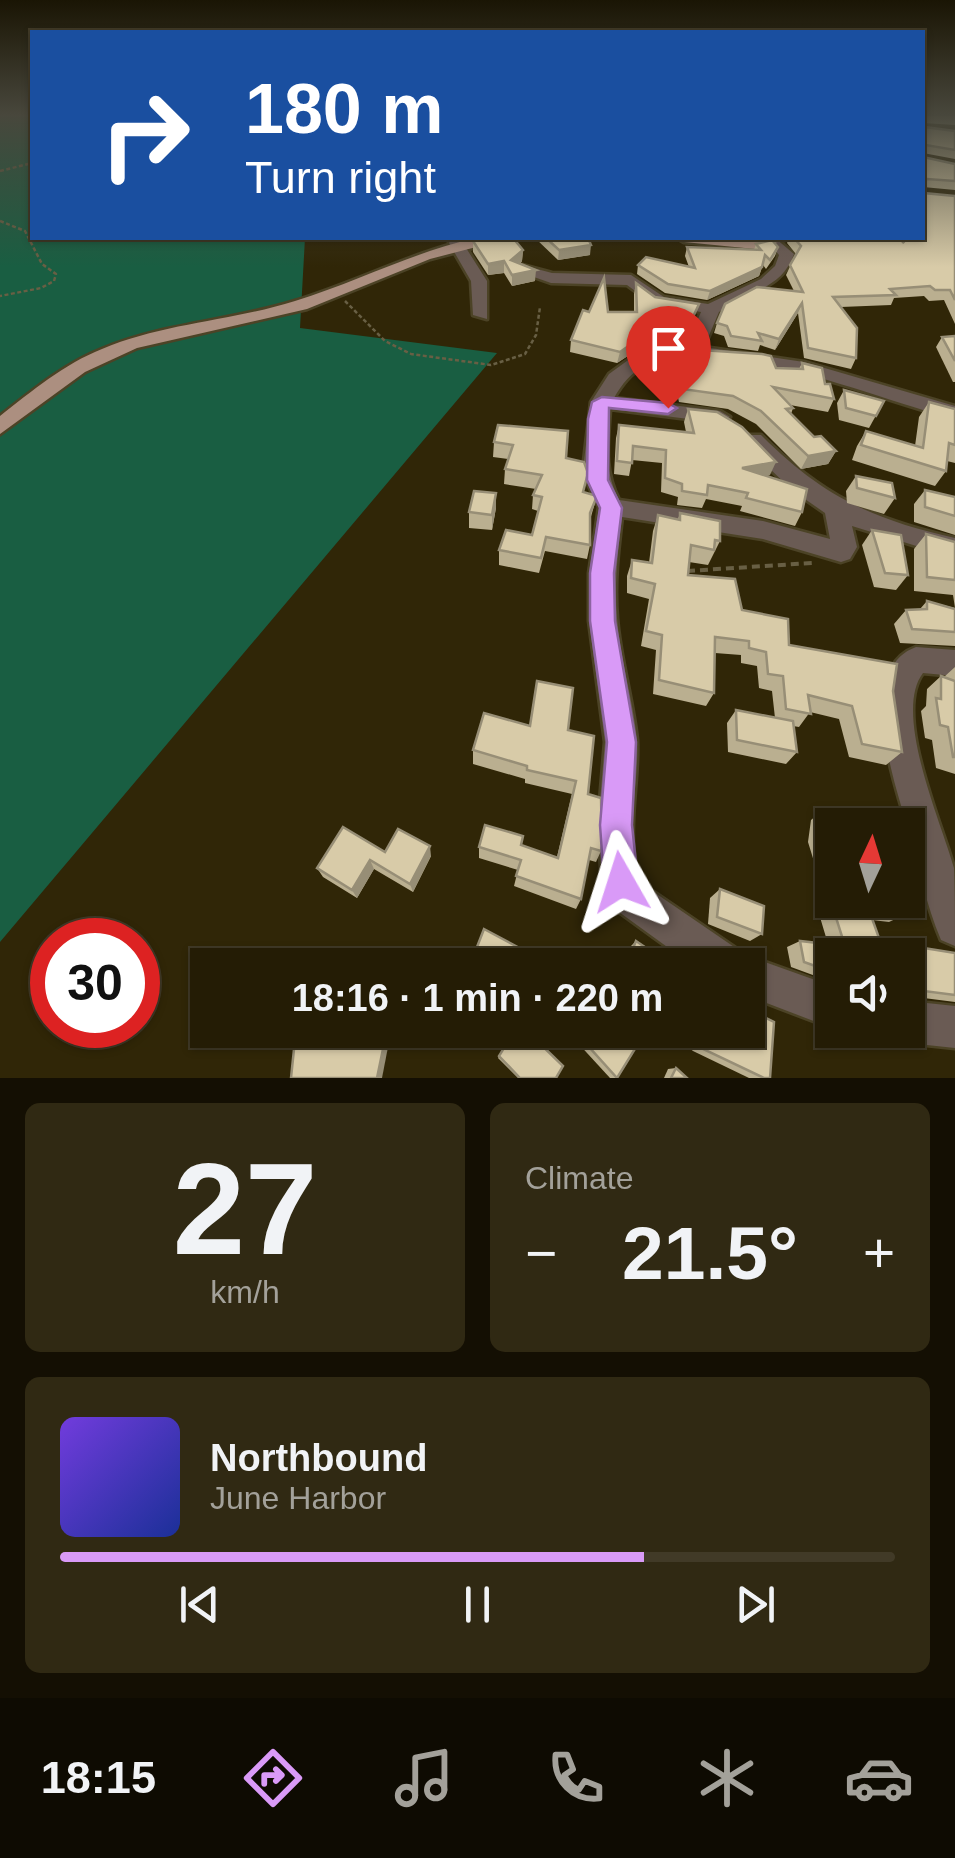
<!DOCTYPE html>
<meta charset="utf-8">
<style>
:root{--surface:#241c05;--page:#302913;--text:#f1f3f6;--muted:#a3a19a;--line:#413a27;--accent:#d99af7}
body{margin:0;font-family:Helvetica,sans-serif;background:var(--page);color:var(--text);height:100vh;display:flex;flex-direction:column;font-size:38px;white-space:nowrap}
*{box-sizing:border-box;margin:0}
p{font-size:32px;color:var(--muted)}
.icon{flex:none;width:55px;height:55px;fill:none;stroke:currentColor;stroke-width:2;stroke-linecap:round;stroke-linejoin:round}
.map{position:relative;height:1078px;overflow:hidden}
.details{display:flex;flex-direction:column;gap:25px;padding:25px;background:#140f03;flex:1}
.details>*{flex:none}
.hud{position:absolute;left:30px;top:30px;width:895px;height:210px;border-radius:0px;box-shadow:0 2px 8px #0004,0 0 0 2px var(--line);background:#1a4fa0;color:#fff;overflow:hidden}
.needle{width:65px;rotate:4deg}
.fabs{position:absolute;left:815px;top:808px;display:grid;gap:20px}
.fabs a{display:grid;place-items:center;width:110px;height:110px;border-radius:0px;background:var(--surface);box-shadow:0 2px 8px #0004,0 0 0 2px var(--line);font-size:50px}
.speed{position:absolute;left:30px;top:918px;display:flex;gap:20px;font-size:50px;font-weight:700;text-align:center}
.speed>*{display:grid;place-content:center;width:130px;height:130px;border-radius:50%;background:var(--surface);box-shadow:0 2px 8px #0004,0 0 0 2px var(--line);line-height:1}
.speed .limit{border:15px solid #d22;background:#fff;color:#111}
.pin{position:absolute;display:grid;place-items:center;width:85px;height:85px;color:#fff;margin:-102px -42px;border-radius:50% 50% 50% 0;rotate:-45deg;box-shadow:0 0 10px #0007}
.pin .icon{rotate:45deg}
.me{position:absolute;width:110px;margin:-55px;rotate:354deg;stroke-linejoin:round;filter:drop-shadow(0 0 8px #0008)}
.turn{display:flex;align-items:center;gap:35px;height:210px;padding:0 50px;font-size:45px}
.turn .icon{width:130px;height:130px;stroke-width:2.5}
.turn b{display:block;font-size:70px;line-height:85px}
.big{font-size:75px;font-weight:700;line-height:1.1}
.details .card{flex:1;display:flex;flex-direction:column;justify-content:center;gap:15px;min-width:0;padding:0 35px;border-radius:15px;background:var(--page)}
.details .dial{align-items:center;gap:0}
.dial b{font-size:130px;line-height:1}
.song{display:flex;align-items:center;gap:30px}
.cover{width:120px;height:120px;border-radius:15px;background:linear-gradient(135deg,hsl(260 70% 55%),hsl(230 70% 35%))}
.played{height:10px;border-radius:5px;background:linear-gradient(90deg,var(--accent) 70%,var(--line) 70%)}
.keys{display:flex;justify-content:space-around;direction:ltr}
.heat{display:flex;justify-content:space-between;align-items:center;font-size:55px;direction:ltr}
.details .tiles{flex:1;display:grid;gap:25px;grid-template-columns:1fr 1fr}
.card:last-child{grid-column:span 2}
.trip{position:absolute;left:190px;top:948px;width:575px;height:100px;border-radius:0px;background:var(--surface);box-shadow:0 2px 8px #0004,0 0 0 2px var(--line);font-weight:700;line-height:100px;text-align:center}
.tab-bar{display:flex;height:160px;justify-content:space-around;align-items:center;background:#0e0b02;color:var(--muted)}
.tab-bar .icon{width:70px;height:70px}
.tab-bar .on{color:var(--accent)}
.tab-bar b{font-size:45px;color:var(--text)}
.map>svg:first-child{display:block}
</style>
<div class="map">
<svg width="955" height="1078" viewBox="0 0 955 1078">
<rect width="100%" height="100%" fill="#302607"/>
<polygon fill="#195e42" points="0,116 32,116 32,238 305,238 300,328 497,353 0,942"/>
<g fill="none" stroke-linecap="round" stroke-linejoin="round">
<defs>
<g id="minor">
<path d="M775,238L794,254C781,291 747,290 719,312L704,347L804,362L955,406V419C874,399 726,333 646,366C631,372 622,384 614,398L720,411L730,417L720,423L610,409C608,443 603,469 619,500L763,521L830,539L825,513L792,490L745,445L742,440L745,435H761C822,496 871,519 955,538V558L852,526L857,547L850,559L841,562L763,539L622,517C618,551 614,583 617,618C620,659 633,699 637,740C640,782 621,850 645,886L740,951L743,958L748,956L832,986V1028L748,996V965H692L619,912L602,882L598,825L605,742L589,621V573L599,507L586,480L584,461L591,402L609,374L631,358L686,347L701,312L653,304L627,285L551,283L514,270L522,265L552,273L631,275L664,297L708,304L761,279L775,266L779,255L768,242Z"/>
<polygon points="451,240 461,240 487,281 487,319 473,315 471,281 449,243"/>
<path d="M916,647L955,650V676L923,673C892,713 942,824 954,868C955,891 955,921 955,946L941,940C926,904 918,866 908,829C897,789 853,670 916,647Z"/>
<polygon points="908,1001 955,1006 955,1048 908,1043 893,1037 890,1030 908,1030"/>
</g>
<g id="major">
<path d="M476,238H511L430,259L307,309L137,348L85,372L0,434V416C32,391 64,364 102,349C164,323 232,321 295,301C357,282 413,252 476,238Z"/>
<polygon points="677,238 791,238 755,249 684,242"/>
</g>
</defs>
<use href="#minor" stroke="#4c4326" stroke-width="5"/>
<use href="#major" stroke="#4c4326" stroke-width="5"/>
<g stroke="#685f44" stroke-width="2.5" stroke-dasharray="4 2.5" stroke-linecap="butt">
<polyline points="0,171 32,163"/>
<polyline points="0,221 25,231 42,264 56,274 54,281 41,288 0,296"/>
<polyline points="345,301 385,341 411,354 491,365 525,354 536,335 540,307"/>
</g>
<polyline stroke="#685f44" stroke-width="4" stroke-dasharray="8 5" stroke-linecap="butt" points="687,571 812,563"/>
<use href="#minor" fill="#6a5b54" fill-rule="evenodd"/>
<use href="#major" fill="#ac8f80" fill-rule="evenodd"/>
</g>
<g fill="#baaf90">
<polygon points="922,116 955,116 955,125 924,123 925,127 955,131 955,159 923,153 923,157 955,164 955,190 923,187 924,193 955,196 955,324 944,300 929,301 924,296 894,298 891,305 841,307 856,358 851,369 804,358 798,313 775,350 760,345 758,351 728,347 724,336 714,333 717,323 794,291 786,275 796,254 787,243 789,238 922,238"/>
<polygon points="535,238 588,238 590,255 558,260"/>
<polygon points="473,241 523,250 522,261 520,264 535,281 512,286 504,273 488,275 473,252"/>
<polygon points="756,244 778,247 775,256 766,269 763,265 759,276 707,300 665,293 637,274 638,265 689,267 685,256 687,247 754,250"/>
<polygon points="636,283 655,297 699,304 683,344 637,350 617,363 570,352 571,340 589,312 634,312 634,294"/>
<polygon points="955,336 955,382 953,382 936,347 942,337"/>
<polygon points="685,349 776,368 799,369 802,363 825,384 834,399 828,412 790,405 793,408 791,414 814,437 836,451 828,464 801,469 756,424 728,409 679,402 675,385 678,372 683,373 681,362"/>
<polygon points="844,390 884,401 869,428 839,420 837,403"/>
<polygon points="929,402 955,409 955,463 947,461 946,471 935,486 852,460 857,446 866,431 915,446 919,417"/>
<polygon points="688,409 770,475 766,476 802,512 795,526 740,511 742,506 706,499 702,508 677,505 678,497 661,492 662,463 632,460 629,476 614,474 616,438 619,425 686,432 684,422"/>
<polygon points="498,425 566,458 585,493 597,496 590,520 590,545 587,559 545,551 539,573 499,565 499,550 532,535 538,511 532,509 533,495 536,489 504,484 505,469 508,459 493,457 494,442"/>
<polygon points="856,476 895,498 884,514 847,503 846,491"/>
<polygon points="925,490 955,497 955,535 914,522 914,504"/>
<polygon points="496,493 496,508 492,530 469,528 469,512"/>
<polygon points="680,513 720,541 708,565 689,562 688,575 742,610 789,645 893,691 902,752 886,765 849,757 839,719 810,712 799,727 793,726 797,752 786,764 728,752 727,723 736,710 775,718 772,691 759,688 757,666 741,663 741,655 715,653 714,693 706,706 653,694 656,650 641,646 649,599 627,593 627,576 632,560 649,563 653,531 658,515 678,519"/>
<polygon points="872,530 908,575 896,590 874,587 862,545"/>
<polygon points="926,534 955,542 955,646 900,643 894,624 906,610 920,609 927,601 955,608 953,595 914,591 914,549"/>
<polygon points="955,667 955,774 936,768 932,740 925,738 921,711 926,706 927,689 941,676 944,677"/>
<polygon points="530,726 568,730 588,794 601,851 596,862 589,860 581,899 576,909 514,886 518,870 479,858 479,847 521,845 557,857 572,794 525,783 525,779 473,764 473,750"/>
<polygon points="823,810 832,825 832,900 906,914 889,922 872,920 880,941 955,953 955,1002 908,996 908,955 832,955 832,979 821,978 791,967 787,947 800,941 828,944 814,897 823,891 808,842 811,820"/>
<polygon points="385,852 431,856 413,892 374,869 357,898 323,877 317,868"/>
<polygon points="720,889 762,934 750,941 708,924 710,898"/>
<polygon points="636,941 671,965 622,965 630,947"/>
<polygon points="515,1030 556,1078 518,1078 498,1058"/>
<polygon points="583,1030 625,1030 617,1078 610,1078 576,1041"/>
<polygon points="665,1030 748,1030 770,1078 749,1078 693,1051"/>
<polygon points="676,1068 687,1078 664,1078 668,1069"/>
</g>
<g fill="#978e76">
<polygon points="591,245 590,255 558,260 559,250"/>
<polygon points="523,250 522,261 511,272 511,260"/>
<polygon points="504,261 504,273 488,275 488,264"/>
<polygon points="762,267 759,276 707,300 710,291"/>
<polygon points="536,270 535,281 512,286 512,275"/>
<polygon points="802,303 798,313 775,350 779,339"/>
<polygon points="699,304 683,344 637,350 617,363 620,352"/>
<polygon points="836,451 828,464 801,469 808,456"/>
<polygon points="776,462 770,475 736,481 742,468"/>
<polygon points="496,493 496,508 492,530 492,515"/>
<polygon points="430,846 431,856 413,892 410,884"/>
<polygon points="370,860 374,869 357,898 352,890"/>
<polygon points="384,1044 388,1047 382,1078 377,1078"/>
</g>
<g fill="#d8cba8" stroke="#978e76" stroke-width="2.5">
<polygon points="922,116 925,127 955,131 955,150 926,145 922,149"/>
<polygon points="922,153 923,157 955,164 955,181 927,179 922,182"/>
<polygon points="922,183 924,193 955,196 955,300 950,290 935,290 930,286 890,289 896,295 833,297 857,328 856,358 808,348 802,303 779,339 758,333 762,341 731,336 727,326 717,323 725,304 757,287 803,292 790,265 801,246 794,238 899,238 904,243 902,238 922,238"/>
<polygon points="485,238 513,238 523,250 511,260 536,270 512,275 504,261 488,264 473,241"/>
<polygon points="546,238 588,238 591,245 559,250"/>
<polygon points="772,240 778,247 770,260 765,255 762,267 710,291 668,284 638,265 646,257 695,268 687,247 761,250 756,244"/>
<polygon points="604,278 608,312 637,312 636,283 655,297 699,304 686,332 640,338 620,352 571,340 583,310 589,312"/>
<polygon points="955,336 955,361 942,337"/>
<polygon points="685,349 762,354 771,356 776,368 803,369 802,363 822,368 825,384 830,384 834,399 773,387 793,408 786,409 814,437 821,436 836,451 808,456 761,411 733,396 682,389 678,372 688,374"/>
<polygon points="844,390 884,401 876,416 846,408"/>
<polygon points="929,402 955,409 955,445 949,443 946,471 861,445 866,431 923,448"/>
<polygon points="688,409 717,412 742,427 776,462 742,468 807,489 802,512 746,498 748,493 708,485 707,495 682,491 682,484 665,478 666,450 633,446 632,463 617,461 619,425 694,433"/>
<polygon points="498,425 568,431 566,458 584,462 588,473 583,492 597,496 590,513 590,545 546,537 541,558 499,550 506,530 532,535 542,497 533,495 542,475 505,469 513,445 494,442"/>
<polygon points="856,476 892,483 895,498 857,488"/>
<polygon points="925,490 955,497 955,516 925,507"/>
<polygon points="474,491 496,493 492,515 469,512"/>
<polygon points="680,513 720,521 720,541 715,540 714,550 691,545 688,575 735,579 742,610 788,619 789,645 897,664 893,691 902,752 862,744 852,706 808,695 811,714 786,709 783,676 768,674 766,652 749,648 749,641 715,637 714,693 659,680 662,635 646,631 655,584 631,578 632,560 652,563 658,515 680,520"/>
<polygon points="872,530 901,535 908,575 885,573"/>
<polygon points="926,534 955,542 955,580 927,577"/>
<polygon points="927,601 955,609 955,632 912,629 906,610 927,609"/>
<polygon points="941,676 955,681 955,757 953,757 948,727 940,725 936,698 941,699"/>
<polygon points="537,681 573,688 568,730 594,736 588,794 601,798 602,846 601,851 591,848 581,899 516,876 521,860 479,847 485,825 523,836 521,845 558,858 576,781 527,770 527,766 473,750 484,713 530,726"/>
<polygon points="736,710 793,721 797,752 737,740"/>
<polygon points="823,810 859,824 832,825 832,867 821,832"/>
<polygon points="343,827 385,852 398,829 430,846 410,884 370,860 352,890 317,868"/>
<polygon points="908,871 915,892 908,891"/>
<polygon points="720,889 764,906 762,934 717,917"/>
<polygon points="827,889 832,889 832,900 901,900 906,914 869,910 880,941 955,953 955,995 908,989 908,955 832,955 832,972 804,962 800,941 845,946"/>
<polygon points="484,929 527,952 523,965 470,965"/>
<polygon points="636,941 671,965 626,965"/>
<polygon points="748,1009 774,1022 770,1078 764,1078 703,1049 678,1030 748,1030"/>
<polygon points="296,1030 328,1030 328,1031 384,1044 377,1078 291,1078"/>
<polygon points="515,1030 526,1030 563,1066 556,1078 520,1078 499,1056"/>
<polygon points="586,1030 625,1030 638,1044 617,1078 581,1038"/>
<polygon points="676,1068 687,1078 671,1078"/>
</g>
<linearGradient id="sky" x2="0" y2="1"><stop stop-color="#1a1504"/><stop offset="0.43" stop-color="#48473c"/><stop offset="1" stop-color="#48473c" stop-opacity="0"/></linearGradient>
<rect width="955" height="267" fill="url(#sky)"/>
<polygon fill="#d99af7" stroke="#8d64a1" stroke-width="2.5" points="602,397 668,403 677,408 668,414 609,408 608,480 622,508 614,573 615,621 636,742 632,825 638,882 633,894 621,899 609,894 604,882 600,825 607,742 590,621 590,573 600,508 587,480 588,419 592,402"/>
</svg>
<div class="fabs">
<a><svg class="needle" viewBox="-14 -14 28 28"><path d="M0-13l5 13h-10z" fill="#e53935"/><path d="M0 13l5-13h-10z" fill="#a3a19a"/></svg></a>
<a><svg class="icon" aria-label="sound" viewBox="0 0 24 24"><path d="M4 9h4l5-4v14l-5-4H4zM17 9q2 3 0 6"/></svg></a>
</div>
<div class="speed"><div class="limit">30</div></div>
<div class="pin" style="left:668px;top:408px;background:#d93025"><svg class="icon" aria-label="arrive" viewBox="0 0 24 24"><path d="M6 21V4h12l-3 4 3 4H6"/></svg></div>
<svg class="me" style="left:621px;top:882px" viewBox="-20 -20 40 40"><path d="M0-17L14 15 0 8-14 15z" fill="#d99af7" stroke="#fff" stroke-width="4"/></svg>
<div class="trip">18:16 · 1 min · 220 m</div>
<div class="hud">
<div class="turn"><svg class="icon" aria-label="right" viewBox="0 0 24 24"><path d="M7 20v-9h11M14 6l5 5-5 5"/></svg><div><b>180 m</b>Turn right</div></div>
</div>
</div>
<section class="details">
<div class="tiles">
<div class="card dial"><b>27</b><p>km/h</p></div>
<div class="card"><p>Climate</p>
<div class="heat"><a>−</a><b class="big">21.5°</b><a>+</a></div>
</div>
<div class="card">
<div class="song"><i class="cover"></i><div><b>Northbound</b><p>June Harbor</p></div></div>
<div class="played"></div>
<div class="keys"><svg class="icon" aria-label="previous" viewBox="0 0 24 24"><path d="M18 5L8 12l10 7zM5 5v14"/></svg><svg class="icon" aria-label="pause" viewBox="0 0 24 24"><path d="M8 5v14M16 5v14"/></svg><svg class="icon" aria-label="next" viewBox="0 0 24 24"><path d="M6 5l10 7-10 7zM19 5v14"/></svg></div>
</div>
</div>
</section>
<nav class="tab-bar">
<b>18:15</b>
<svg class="icon on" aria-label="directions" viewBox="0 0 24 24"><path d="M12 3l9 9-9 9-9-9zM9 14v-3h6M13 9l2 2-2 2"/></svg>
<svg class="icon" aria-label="music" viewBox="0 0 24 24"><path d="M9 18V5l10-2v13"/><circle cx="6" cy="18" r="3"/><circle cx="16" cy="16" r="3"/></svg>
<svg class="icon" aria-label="phone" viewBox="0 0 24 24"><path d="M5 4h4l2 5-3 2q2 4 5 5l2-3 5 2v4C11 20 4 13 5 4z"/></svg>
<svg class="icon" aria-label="climate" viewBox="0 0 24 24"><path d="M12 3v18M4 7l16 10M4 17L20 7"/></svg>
<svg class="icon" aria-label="car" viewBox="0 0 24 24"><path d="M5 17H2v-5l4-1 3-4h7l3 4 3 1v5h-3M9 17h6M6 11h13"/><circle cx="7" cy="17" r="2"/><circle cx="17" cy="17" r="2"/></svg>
</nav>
